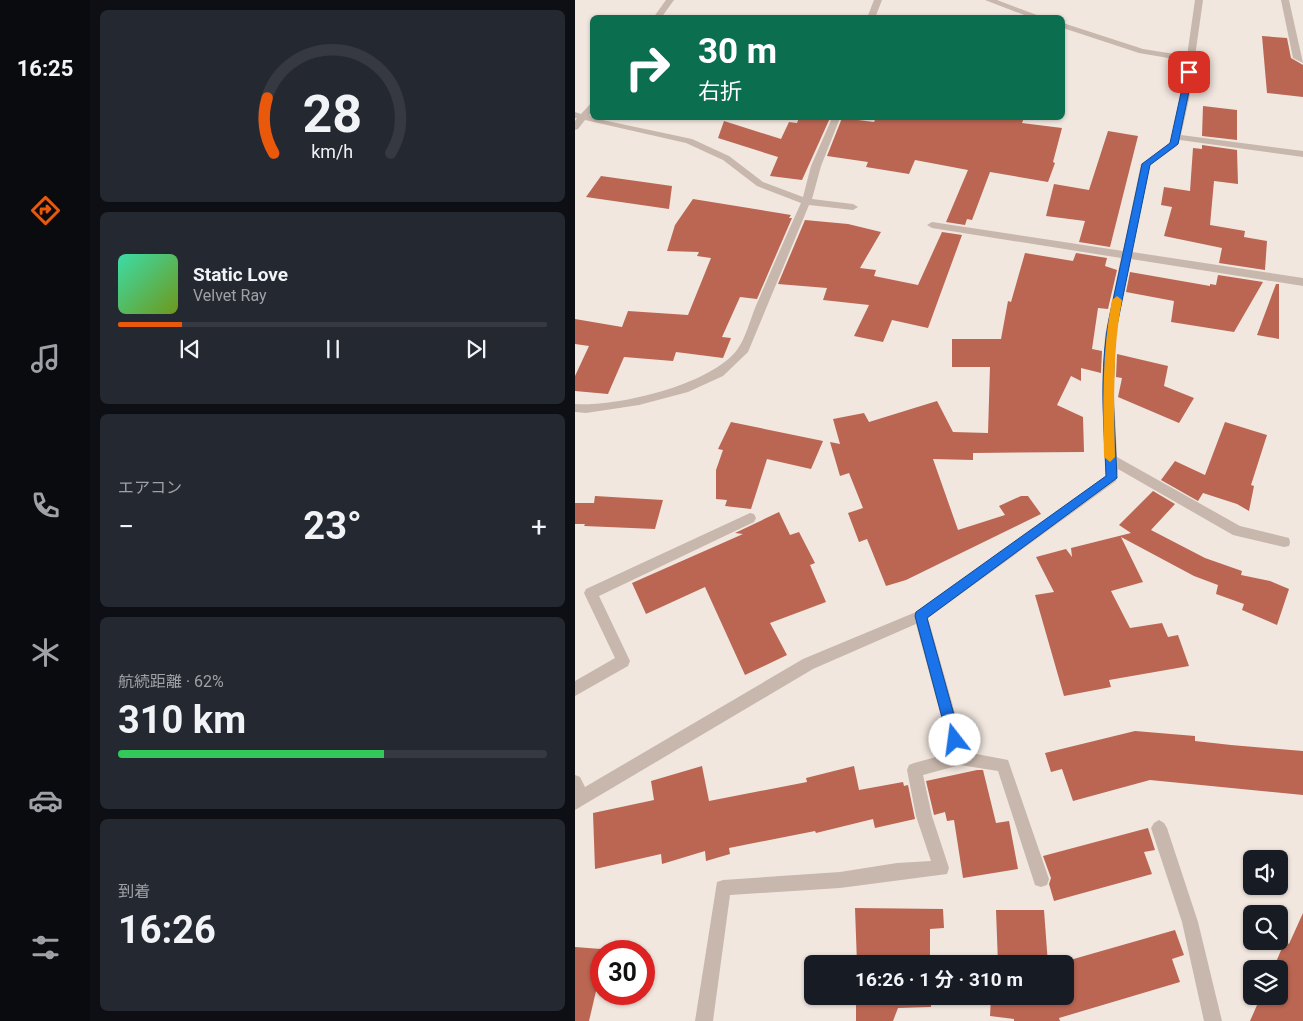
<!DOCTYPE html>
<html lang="ja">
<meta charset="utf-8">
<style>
:root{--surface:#171b24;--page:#242831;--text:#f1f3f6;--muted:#9ea1a6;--line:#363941;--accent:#ea580c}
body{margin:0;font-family:Roboto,"Noto Sans JP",sans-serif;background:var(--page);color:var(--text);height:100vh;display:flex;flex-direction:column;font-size:19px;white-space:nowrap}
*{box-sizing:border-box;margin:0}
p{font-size:16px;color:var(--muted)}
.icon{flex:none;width:28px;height:28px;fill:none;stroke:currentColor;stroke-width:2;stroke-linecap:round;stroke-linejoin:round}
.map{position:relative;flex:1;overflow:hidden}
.side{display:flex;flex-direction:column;gap:10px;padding:10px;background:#0d0f14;width:485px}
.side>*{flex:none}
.hud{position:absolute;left:15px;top:15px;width:475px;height:105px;border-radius:8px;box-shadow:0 1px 4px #0004;background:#0b6e4f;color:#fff;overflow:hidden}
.tools{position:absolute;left:668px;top:850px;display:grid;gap:10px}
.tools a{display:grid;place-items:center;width:45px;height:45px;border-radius:8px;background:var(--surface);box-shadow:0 1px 4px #0004;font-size:25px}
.speed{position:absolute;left:15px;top:940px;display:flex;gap:10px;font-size:25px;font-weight:700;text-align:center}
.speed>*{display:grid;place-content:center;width:65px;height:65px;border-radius:50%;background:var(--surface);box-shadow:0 1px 4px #0004;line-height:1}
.speed .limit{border:8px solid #d22;background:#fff;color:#111}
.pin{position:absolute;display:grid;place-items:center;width:42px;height:42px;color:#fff;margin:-21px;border-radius:10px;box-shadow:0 2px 8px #0006}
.me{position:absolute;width:55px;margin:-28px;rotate:345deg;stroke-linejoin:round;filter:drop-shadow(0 0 4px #0008)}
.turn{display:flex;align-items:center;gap:18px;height:105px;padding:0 25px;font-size:22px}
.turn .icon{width:65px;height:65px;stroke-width:2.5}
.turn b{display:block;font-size:35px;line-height:42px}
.big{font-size:38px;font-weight:700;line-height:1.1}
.side .tile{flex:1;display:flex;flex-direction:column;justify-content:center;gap:8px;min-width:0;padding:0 18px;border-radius:8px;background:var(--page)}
.side .dial{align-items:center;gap:0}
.dial svg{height:130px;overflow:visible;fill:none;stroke:var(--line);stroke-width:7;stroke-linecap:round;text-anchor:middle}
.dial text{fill:var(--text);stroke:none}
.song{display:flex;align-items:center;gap:15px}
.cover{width:60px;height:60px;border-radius:8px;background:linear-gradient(135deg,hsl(160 70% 55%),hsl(80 70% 35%))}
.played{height:5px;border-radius:2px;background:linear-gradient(90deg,var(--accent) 15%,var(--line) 15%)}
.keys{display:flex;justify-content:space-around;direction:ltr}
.heat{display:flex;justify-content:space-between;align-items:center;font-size:28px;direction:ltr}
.charge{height:8px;border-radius:4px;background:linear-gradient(90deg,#34c759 62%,var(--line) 0)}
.trip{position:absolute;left:229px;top:955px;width:270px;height:50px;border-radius:8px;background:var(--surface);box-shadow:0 1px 4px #0004;font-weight:700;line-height:50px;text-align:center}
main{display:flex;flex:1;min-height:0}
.menu{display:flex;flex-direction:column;width:90px;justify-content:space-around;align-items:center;background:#090b0e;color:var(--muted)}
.menu .icon{width:35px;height:35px}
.menu .active{color:var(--accent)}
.menu b{font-size:22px;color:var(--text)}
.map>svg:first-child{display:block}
</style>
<main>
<nav class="menu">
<b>16:25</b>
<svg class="icon active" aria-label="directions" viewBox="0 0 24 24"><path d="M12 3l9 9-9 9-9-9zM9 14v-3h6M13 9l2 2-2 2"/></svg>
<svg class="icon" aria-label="music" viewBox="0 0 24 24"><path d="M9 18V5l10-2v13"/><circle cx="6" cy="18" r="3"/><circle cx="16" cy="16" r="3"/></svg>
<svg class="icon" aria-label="phone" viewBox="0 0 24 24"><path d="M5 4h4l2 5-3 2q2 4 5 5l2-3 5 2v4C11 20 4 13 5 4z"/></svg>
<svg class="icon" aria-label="climate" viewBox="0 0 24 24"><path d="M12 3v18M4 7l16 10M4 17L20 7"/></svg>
<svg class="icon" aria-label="car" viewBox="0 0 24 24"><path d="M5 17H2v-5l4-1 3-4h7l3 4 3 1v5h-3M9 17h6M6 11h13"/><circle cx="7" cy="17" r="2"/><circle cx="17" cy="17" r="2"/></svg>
<svg class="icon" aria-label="filters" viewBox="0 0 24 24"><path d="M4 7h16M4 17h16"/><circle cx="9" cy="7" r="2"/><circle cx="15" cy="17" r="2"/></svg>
</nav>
<section class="side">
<div class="tile dial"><svg viewBox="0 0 100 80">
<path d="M14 69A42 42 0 1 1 86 69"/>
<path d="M14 69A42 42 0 0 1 10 35" stroke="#ea580c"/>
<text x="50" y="56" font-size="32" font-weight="700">28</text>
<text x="50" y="72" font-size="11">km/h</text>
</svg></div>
<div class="tile">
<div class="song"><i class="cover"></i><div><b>Static Love</b><p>Velvet Ray</p></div></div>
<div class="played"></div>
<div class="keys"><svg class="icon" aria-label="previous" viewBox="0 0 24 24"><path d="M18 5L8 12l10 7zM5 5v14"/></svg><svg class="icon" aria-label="pause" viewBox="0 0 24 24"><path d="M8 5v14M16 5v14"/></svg><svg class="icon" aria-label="next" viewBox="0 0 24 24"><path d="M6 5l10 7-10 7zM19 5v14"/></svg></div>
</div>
<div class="tile"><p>エアコン</p>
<div class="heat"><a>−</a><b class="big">23°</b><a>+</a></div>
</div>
<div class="tile"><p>航続距離 · 62%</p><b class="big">310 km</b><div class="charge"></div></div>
<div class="tile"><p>到着</p><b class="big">16:26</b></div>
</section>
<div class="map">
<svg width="728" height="1021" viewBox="0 0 728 1021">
<rect width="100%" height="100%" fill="#f1e7df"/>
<g fill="#ba6653">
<polygon points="687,36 712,38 716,58 728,65 728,97 692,93"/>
<polygon points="628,106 662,110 662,140 627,136"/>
<polygon points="224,118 255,118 227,180 195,176 203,157 143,138 149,121 206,139 214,122 222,123"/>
<polygon points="267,118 299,122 301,118 449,118 447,123 487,128 478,162 480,163 473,182 415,172 397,220 392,219 390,225 371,222 393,170 340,160 334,174 291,167 293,162 252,156"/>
<polygon points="533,131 563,136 535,247 504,242 510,221 471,216 479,184 514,190"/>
<polygon points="627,145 662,150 663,184 639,181 635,225 670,231 669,237 692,241 690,270 644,263 647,248 589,236 597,207 586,205 589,187 615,191 618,148 627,149"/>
<polygon points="26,176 97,186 94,209 11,197"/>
<polygon points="118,199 216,215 214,218 217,218 182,299 165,297 147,337 156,338 148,358 101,352 98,361 49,357 33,394 0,391 0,376 14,346 0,344 0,319 47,327 53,311 113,315 136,258 122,256 124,252 92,251 100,225"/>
<polygon points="230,220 273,224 306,232 285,268 301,270 299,276 343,285 367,232 387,235 353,328 317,320 308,342 279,336 294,305 248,300 252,288 203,284"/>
<polygon points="450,253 498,261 501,253 532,258 530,266 542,270 533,309 523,308 517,349 527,351 526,373 506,368 506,381 496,376 482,405 508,417 509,452 398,453 398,460 358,459 383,530 430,515 424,506 446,496 453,496 466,514 331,580 311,586 292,539 284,542 273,513 288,508 274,473 265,476 255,442 265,444 258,419 289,413 294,422 362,401 378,432 413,433 415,367 377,367 377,339 426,339 433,301 436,302"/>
<polygon points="555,272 635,286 635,284 641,285 643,275 688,282 659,332 596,322 599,301 551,292"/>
<polygon points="701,284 704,284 704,339 682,335"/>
<polygon points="542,354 593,366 589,386 619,398 604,423 543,397 547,378 541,377"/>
<polygon points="156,422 248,441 236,469 192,459 176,509 150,506 152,500 141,499 141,470 148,450 143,449"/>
<polygon points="650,422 692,435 676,485 679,486 674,511 662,504 628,493 623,501 586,480 600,461 630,475"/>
<polygon points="578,491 600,504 576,530 630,558 667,571 666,575 695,581 714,589 702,625 667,610 669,604 641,594 643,585 619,576 546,537 568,582 536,591 555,628 587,623 593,637 603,635 614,666 534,680 536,687 489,696 460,595 479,592 461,557 491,549 497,557 496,548 556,533 544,525"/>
<polygon points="20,496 88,500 80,529 9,526 10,524 0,524 0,503 19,503"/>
<polygon points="204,512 215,535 224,532 240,563 235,565 251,602 195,623 212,655 170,675 130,587 71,614 57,583 168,534 160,533"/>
<polygon points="560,731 620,736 620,741 656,745 728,751 728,795 575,780 498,801 487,769 476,772 470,753"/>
<polygon points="127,766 134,801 232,782 231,778 279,766 284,790 328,782 329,786 333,785 340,819 300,828 298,819 241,833 240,831 154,848 155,854 131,861 130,851 87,864 86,854 20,869 18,813 79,800 76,781"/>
<polygon points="402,770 408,770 421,823 434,821 443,869 388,878 379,820 372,821 370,812 359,815 351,781"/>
<polygon points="573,828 580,850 569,852 577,874 479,901 474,884 476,878 468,856"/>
<polygon points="280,908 368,909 369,928 355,929 355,964 282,964"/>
<polygon points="421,910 469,910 473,964 423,964"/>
<polygon points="728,913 728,1021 675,1021 686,996 704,996 704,969 698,969 710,941 714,944"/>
<polygon points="600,930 609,955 597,959 605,982 484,1018 485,1021 439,1021 439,1019 415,1016 416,996 490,996 490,964 481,964"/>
<polygon points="0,947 26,949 26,970 14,1021 0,1021"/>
<polygon points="281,996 356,996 356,1007 323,1008 318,1021 281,1021"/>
</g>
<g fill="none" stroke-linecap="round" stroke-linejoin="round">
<g fill="#c8b7ac" fill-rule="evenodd">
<polygon points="91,0 99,0 86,18 78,18"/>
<polygon points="299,0 307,0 300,18 292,18"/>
<polygon points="410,0 422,0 470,18 457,18"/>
<polygon points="620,0 628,0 614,99 606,135 728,151 728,157 605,140 602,146 575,165 557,252 728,278 728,286 556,259 540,335 539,395 542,457 665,526 714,538 715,542 714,546 709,547 658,535 543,469 541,481 353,618 391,752 433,760 474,879 472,885 466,887 460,885 423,771 385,765 348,775 357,816 374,868 372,874 265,888 155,895 138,1021 120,1021 142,882 148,880 265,872 322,863 356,861 341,816 332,770 334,765 339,763 376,753 341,624 238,669 0,810 0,775 5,777 10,787 228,659 341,612 531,476 527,395 530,335 546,258 357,228 352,225 357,222 548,251 566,164 595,143 606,99 611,61 564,53 488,28 488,23 568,49 612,56"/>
<polygon points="706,0 714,0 728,63 718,58"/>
<path d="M18,101V111L14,115L18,118L117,139L154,156L188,182L228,197L236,166L257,118H265L246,166L237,199L278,204L283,207L278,210L234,205L173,352L148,376L113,392L64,405L11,413L0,412V404C42,407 135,385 162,350C170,339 175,321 180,308C195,273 210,238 226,203L182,186L148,160L111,143L10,120L3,129L0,130V121L2,118H0V112L6,114Z"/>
<polygon points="175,513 179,514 181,518 179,522 24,596 55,661 53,666 0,696 0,681 40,658 9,593 11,589"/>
<polygon points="584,820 589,823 592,828 623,922 647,1021 629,1021 607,922 576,828 579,823"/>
</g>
</g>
<path fill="#1a73e8" stroke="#114b97" d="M611,70L618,72L603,144L575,165L540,335L538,395L542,478L352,618L386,740L384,745L380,747L375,745L373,740L340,616L341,612L531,476C529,424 524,370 534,319L567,164L595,143Z"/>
<path fill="#f59e0b" d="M542,296L547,300C537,352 539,404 540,457L535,462L529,457C528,404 527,352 537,300Z"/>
</svg>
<div class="tools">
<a><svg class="icon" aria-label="sound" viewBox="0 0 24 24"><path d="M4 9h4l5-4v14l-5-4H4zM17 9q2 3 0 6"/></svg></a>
<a><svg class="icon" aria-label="search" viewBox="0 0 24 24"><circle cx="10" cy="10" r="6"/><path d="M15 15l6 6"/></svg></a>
<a><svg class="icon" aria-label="layers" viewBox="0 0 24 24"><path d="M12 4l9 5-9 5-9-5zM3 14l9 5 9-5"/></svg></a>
</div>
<div class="speed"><div class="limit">30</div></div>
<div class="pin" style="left:614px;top:72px;background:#d93025"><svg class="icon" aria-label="arrive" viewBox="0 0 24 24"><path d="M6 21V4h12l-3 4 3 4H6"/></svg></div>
<svg class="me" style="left:380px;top:740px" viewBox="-20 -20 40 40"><circle r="19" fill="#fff"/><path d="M0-13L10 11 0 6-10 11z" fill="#1a73e8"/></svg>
<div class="trip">16:26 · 1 分 · 310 m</div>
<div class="hud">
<div class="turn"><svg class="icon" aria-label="right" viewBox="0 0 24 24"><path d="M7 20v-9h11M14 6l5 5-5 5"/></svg><div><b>30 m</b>右折</div></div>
</div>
</div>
</main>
